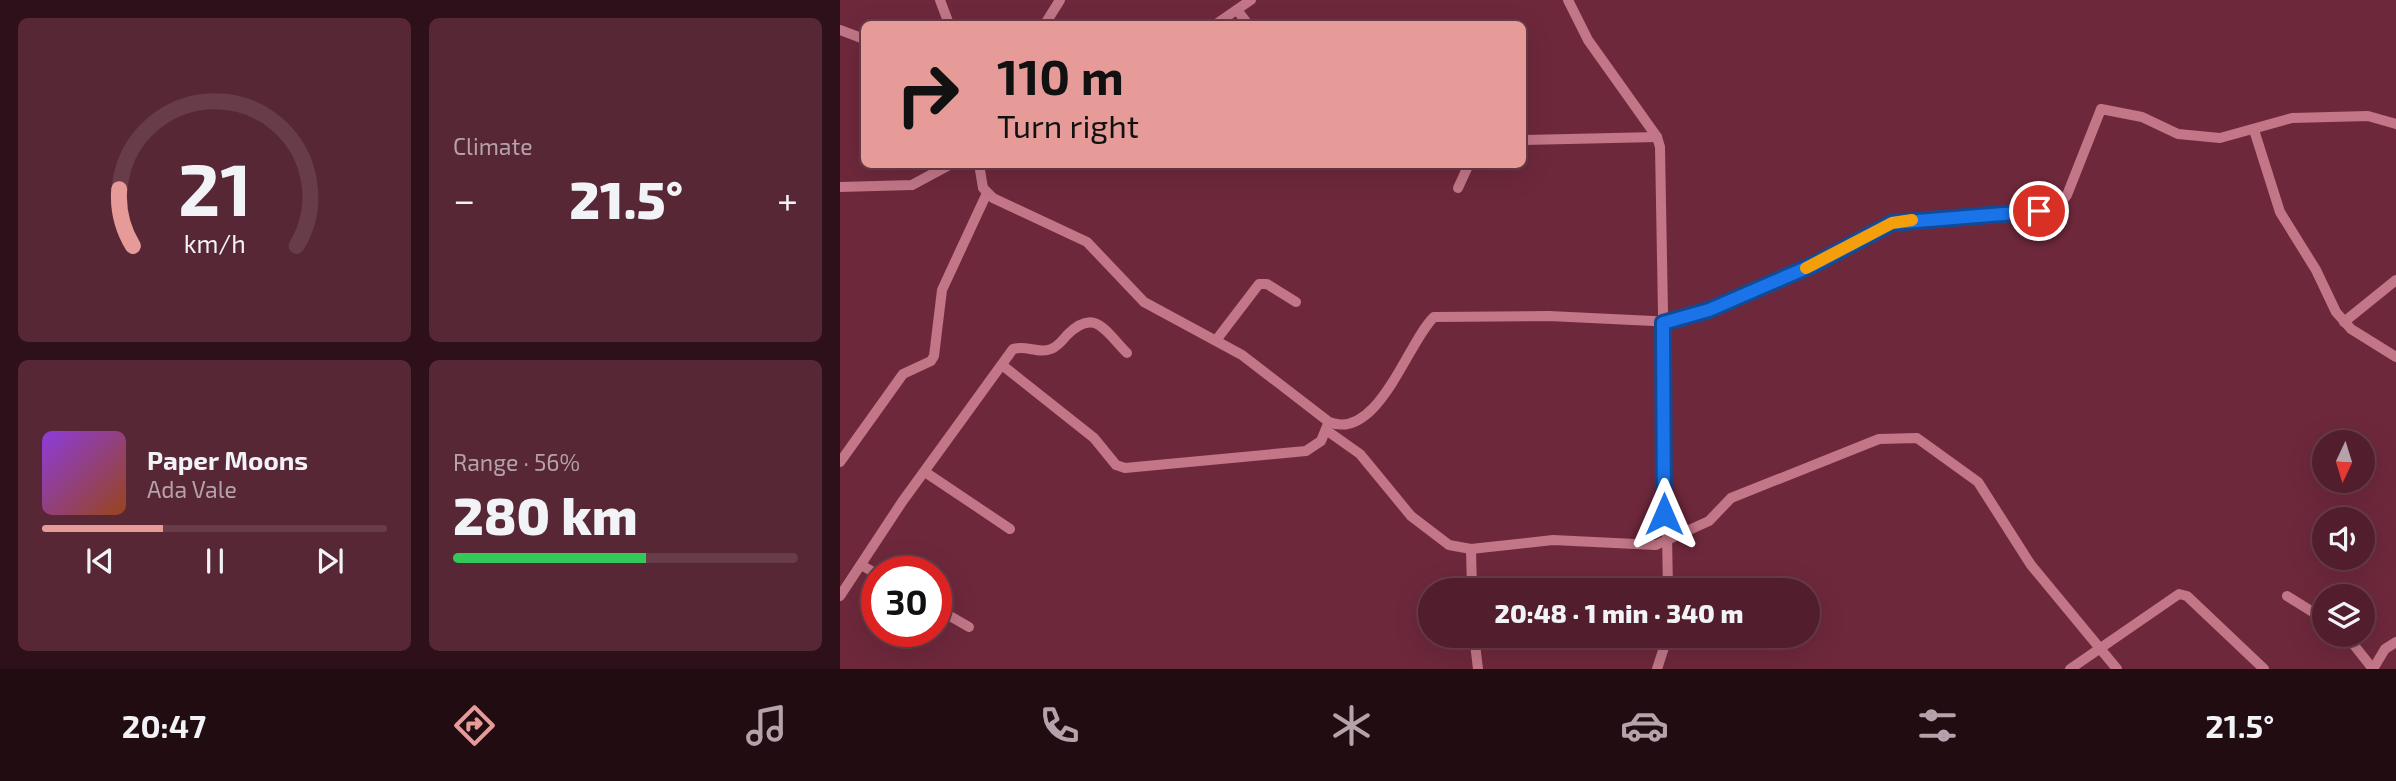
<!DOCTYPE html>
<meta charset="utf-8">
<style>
:root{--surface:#521e2d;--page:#582735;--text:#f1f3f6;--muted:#b5a2aa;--line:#683c49;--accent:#e69b98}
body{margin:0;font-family:"Exo 2",sans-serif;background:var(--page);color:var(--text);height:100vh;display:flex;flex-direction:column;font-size:26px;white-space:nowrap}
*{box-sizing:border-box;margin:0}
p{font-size:23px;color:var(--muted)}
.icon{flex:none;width:38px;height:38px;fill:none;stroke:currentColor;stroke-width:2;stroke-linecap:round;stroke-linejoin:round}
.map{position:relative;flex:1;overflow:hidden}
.drawer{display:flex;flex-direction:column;gap:18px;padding:18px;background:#2d1019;width:840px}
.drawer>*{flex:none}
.guide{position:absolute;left:21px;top:21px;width:665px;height:147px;border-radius:10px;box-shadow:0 7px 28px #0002,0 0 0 2px var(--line);background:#e69b98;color:#111;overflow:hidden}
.needle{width:46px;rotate:184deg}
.controls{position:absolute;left:1472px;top:430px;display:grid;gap:14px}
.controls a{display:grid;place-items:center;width:63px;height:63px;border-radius:50%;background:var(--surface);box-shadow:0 7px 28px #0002,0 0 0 2px var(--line);font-size:35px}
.speed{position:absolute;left:21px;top:556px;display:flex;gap:14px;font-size:35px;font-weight:700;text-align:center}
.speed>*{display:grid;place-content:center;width:91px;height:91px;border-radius:50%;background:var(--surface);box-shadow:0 7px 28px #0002,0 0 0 2px var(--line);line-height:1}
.speed .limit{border:10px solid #d22;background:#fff;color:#111}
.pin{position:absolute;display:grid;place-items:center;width:60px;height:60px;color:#fff;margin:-30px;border:4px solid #fff;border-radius:50%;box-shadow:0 2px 7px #0007}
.me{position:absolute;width:77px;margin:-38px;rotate:0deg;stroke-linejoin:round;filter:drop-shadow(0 0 5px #0008)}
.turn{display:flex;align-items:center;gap:24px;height:147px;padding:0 21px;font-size:32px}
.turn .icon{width:91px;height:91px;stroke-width:2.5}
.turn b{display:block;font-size:49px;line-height:60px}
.big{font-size:52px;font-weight:800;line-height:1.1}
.drawer .card{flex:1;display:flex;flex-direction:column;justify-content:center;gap:10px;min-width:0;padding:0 24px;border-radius:10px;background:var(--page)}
.drawer .dial{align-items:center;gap:0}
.dial svg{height:182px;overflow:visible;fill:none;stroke:var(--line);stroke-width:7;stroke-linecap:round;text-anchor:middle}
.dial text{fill:var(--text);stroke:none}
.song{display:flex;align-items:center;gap:21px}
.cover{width:84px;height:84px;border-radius:10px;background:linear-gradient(135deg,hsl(270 70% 55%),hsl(20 70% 35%))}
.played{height:7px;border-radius:4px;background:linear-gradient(90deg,var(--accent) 35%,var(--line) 35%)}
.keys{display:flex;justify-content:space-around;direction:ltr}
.heat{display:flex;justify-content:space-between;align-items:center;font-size:38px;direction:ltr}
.charge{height:10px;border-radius:5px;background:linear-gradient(90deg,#34c759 56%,var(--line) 0)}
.drawer .tiles{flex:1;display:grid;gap:18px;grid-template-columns:repeat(2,1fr)}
.trip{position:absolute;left:578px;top:578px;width:402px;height:70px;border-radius:35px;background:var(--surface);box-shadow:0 7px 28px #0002,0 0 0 2px var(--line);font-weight:800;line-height:70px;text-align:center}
.tab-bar{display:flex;height:112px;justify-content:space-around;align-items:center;background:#210c12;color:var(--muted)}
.tab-bar .icon{width:49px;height:49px}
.tab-bar .current{color:var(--accent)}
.tab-bar b{font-size:32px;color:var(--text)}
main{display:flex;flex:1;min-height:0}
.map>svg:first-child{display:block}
</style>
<main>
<section class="drawer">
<div class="tiles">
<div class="card dial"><svg viewBox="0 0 100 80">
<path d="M14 69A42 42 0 1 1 86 69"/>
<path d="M14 69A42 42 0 0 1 8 44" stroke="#e69b98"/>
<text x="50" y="56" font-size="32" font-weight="700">21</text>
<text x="50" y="72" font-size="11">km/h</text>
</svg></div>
<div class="card"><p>Climate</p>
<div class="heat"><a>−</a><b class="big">21.5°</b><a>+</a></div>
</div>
<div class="card">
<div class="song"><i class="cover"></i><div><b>Paper Moons</b><p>Ada Vale</p></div></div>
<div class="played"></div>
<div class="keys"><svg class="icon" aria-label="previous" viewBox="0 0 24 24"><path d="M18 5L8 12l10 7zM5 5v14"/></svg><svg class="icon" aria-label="pause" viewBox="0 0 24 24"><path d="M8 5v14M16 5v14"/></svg><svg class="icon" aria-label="next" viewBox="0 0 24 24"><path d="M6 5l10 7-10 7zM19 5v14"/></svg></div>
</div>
<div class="card"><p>Range · 56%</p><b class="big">280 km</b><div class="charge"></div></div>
</div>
</section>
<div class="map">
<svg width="1556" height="669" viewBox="0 0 1556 669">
<rect width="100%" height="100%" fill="#6e283c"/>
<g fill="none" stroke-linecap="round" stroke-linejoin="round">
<g stroke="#c27687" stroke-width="10">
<polyline points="100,0 109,24"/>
<polyline points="728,0 748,40 817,137 820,147 828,590"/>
<polyline points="397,10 408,24"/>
<polyline points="205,24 220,0"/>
<polyline points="376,24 411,0"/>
<polyline points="0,30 24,39"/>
<polyline points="1414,130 1440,212 1476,270 1496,312 1511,329 1556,357"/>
<polyline points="682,140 817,137"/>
<path d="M139,164L143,188L153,198L247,242L304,302L402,355L489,422C538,442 568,341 594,317L709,316L834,322L973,265L1052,223L1210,208L1221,203L1227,195L1261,109L1302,117L1338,134L1380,138L1452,118L1528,116L1556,124"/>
<polyline points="0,187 72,185 111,164"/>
<polyline points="618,188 629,164"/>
<polyline points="1504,322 1556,280"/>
<polyline points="377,339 419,284 427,284 456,302"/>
<polyline points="162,365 254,438 276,465 285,468 466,451 481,441 488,424"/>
<polyline points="486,430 520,454 571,516 609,545 631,549 713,540 816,545 869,521 891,498 1039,439 1077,438 1138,482 1191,565 1277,669"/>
<polyline points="0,462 63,374 91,361 94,356 102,290 147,193"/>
<polyline points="85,472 170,529"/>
<polyline points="631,549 632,590"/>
<polyline points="21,565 37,574"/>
<path d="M0,596L62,502L173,349C186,345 199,354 211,349C217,347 223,340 227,335C255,307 265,331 287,353"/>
<polyline points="1447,596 1484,619"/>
<polyline points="96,608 129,627"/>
<polyline points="634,635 638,669"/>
<polyline points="1506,635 1533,669"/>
<polyline points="817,669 828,635"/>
<polyline points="1230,669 1339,594 1347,596 1424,669"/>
<polyline points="1533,669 1545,649 1556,642"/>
</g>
</g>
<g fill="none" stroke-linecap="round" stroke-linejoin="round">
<defs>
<polyline id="route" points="824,514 823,323 869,310 973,265 1052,223 1199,211"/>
</defs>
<use href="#route" stroke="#114b97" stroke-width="18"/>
<use href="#route" stroke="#1a73e8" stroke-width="12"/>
<polyline stroke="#f59e0b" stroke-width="12" points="966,268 1052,223 1072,220"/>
</g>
</svg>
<div class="controls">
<a><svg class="needle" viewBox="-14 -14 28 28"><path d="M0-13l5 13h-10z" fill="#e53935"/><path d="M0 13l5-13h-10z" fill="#b5a2aa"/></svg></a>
<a><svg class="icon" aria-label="sound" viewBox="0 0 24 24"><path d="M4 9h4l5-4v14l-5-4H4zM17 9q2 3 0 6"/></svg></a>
<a><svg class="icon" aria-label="layers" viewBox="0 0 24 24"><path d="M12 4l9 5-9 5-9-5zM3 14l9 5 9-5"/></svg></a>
</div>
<div class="speed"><div class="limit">30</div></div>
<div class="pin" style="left:1199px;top:211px;background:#d93025"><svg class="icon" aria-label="arrive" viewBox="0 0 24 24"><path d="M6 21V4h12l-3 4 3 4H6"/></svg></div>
<svg class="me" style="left:824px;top:514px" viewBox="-20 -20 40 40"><path d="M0-17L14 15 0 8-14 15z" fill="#1a73e8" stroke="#fff" stroke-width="4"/></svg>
<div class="trip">20:48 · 1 min · 340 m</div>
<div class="guide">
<div class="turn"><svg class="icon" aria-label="right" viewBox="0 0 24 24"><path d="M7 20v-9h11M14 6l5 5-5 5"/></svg><div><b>110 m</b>Turn right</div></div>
</div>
</div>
</main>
<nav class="tab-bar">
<b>20:47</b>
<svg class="icon current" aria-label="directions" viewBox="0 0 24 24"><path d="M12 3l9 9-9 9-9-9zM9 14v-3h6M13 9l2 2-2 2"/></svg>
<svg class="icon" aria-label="music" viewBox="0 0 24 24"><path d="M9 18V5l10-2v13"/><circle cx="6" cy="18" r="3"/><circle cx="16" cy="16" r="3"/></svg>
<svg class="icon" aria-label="phone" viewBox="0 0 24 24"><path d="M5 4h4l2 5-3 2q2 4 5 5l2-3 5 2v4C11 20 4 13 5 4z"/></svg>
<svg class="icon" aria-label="climate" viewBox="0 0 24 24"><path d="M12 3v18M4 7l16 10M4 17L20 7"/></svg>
<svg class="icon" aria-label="car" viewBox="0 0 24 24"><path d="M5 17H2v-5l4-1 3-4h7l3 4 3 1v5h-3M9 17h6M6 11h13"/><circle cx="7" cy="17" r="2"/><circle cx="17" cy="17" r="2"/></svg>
<svg class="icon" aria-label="filters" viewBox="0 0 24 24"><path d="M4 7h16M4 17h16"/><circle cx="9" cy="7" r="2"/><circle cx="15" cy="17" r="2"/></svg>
<b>21.5°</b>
</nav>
